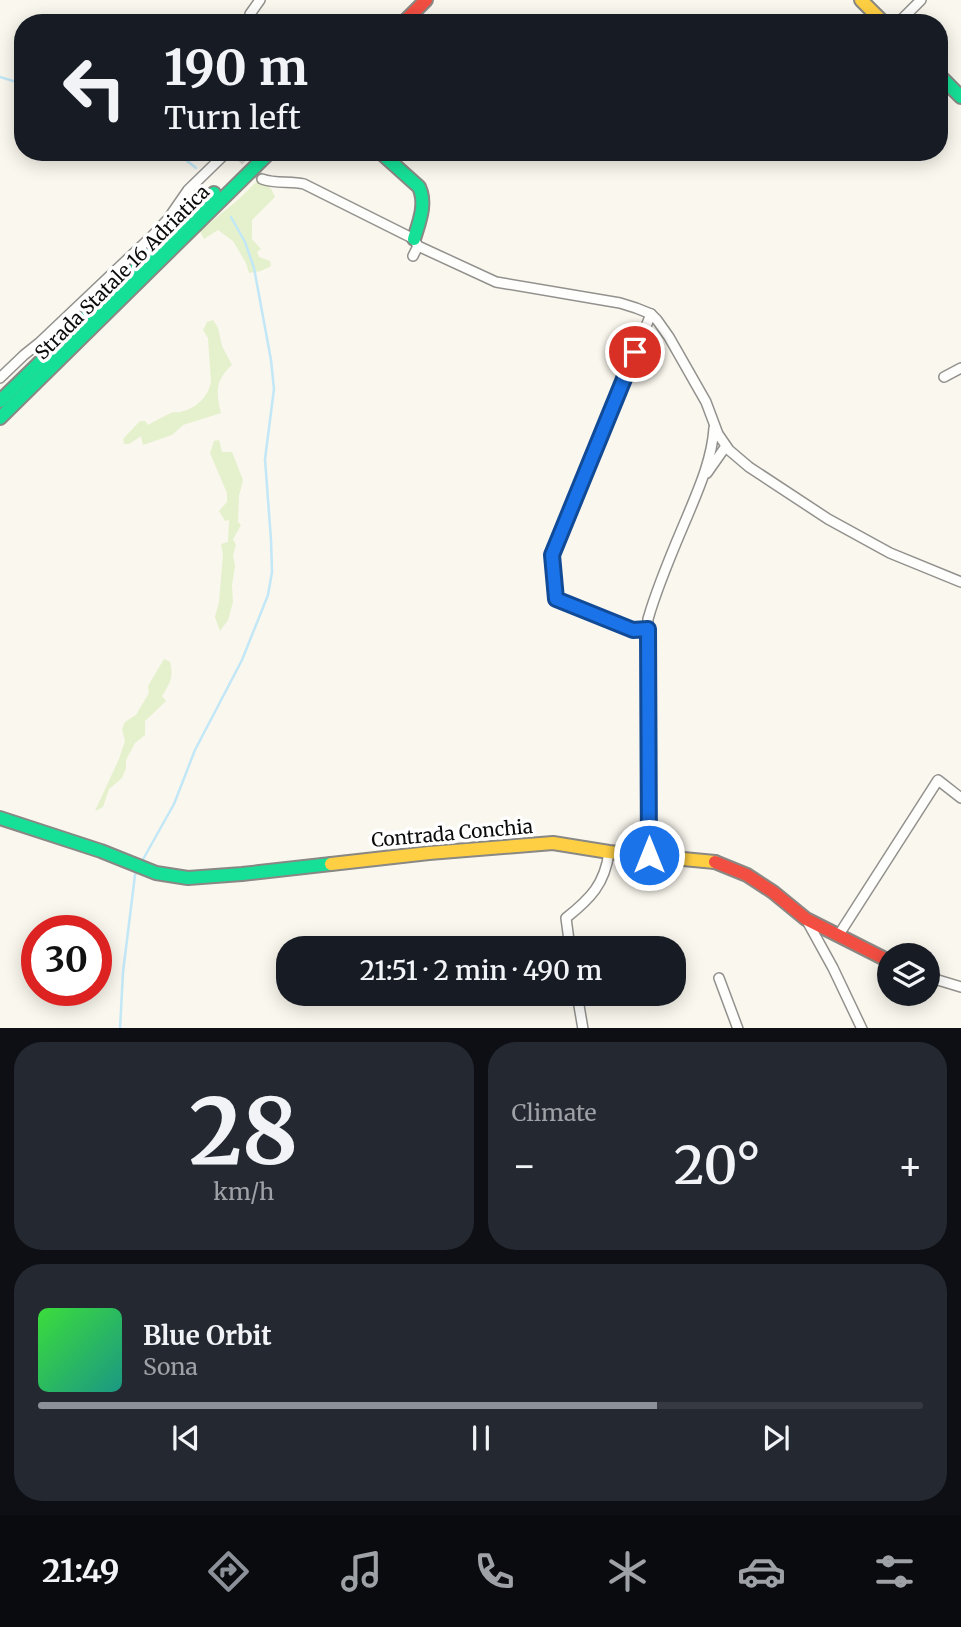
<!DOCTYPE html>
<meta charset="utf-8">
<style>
:root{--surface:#171b24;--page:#242831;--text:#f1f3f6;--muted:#9ea1a6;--line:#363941;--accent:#8c9099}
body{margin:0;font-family:Merriweather,serif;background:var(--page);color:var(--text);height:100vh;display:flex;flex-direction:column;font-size:26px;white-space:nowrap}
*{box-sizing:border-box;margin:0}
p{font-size:23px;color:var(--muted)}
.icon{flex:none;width:38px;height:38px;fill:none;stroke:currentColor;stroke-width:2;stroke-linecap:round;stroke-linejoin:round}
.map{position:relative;height:1028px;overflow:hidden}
.panel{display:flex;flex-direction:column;gap:14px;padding:14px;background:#0d0f14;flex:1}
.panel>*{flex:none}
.banner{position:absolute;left:14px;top:14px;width:934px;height:147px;border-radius:28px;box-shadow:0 4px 18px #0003;background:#171b24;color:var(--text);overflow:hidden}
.buttons{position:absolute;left:877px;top:943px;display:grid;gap:14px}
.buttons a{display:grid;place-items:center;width:63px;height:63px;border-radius:50%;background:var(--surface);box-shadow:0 4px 18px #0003;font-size:35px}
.speed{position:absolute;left:21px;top:915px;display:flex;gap:14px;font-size:35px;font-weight:700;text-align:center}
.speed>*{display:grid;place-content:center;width:91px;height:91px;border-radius:50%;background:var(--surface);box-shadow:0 4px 18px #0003;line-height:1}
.speed .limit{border:10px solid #d22;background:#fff;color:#111}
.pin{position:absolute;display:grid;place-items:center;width:60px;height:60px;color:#fff;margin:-30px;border:4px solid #fff;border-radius:50%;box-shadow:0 2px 7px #0007}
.me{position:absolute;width:77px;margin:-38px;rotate:0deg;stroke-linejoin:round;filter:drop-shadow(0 0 5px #0008)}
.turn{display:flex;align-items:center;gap:24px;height:147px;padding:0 35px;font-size:32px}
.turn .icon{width:91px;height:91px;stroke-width:2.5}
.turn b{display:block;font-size:49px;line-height:60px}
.big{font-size:52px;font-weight:600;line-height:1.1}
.panel .card{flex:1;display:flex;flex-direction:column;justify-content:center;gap:10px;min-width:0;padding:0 24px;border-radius:28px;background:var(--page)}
.panel .dial{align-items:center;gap:0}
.dial b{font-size:91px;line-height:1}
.song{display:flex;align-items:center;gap:21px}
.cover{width:84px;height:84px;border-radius:10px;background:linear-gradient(135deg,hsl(120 70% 55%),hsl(170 70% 35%))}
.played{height:7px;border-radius:4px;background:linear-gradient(90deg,var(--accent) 70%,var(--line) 70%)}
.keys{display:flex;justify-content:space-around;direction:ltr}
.heat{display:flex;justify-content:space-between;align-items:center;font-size:38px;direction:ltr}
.panel .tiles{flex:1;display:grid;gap:14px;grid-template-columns:1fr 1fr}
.card:last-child{grid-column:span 2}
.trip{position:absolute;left:276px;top:936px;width:410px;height:70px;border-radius:28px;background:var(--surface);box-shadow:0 4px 18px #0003;font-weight:600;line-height:70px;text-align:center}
.tab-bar{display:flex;height:112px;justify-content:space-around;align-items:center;background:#090b0e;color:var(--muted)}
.tab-bar .icon{width:49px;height:49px}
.tab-bar .active{color:var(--accent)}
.tab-bar b{font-size:32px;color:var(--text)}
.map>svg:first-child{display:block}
</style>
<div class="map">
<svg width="961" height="1029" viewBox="0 0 961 1029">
<rect width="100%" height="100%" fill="#faf7ee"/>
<g fill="#e4f1cc">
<polygon points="259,179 268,183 275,197 252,220 252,239 261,249 257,252 259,257 270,261 271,266 261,271 249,273 246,263 233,241 218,230 204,239 200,231 239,199"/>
<path d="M213,320L218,328L222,346L232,365C215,380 216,392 221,413L183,425L172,435L143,445L141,436L129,444H124L123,439L140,421H145L148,425C155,421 162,417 169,414C175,411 172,413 180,412C195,409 208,398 211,382L208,338L203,330L207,322Z"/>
<polygon points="219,440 222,452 232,452 243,480 239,496 238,522 241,525 233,539 236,545 233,555 235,566 232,585 233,602 228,620 220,631 215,617 219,602 223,554 221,544 228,542 229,520 225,521 219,511 227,502 227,493 210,453 214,441"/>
<path d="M164,659L170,662C174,677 170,683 162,696L166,701L145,721V735L135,743L126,760V768L122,778L109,789L103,807L95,811L119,759L125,741L122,729L125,722L136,715L149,693L148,686Z"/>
</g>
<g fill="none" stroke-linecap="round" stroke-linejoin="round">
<g stroke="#c2e7f6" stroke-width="2.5">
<polyline points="0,77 23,84"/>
<polyline points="176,152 196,168"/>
<polyline points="141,863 174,804 195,750 242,660 268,595 272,572 271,540 265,459 274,389 271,360 254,268 245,242 231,217"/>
<polyline points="120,1029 123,972 135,875 138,869"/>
</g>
<polyline stroke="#d6d4cc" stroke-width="9" stroke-dasharray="9 4.5" stroke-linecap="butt" points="239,155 262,179"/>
<defs>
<g id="street">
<polyline points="250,23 250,14 260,0"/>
<polyline points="898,23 921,0"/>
<polyline points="236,152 239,155"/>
<path d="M262,179C275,184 290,181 304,184L414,239L418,246L496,282L620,303L636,308L651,314L657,320L669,337L706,402L718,434L729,450L749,467L828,519L890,553L961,582"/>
<polyline points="413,256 418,246"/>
<polyline points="944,377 961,368"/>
<polyline points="0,378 24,355 39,343 153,235 168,219 188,190 227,152"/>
<polyline points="707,473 726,446"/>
<polyline points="648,629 633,630 557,599 552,555 651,314"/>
<path d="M649,855L648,619C658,584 673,550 687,517C699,488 712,459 714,428"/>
<polyline points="806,919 833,968 862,1029"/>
<polyline points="838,936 938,780 961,798"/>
<path d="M570,948L566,918C590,899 605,884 609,852"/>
<polyline points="928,977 961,987"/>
<polyline points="719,978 738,1029"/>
<polyline points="577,994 583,1029"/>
</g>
<g id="fast">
<polyline points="940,76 961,97"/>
<path d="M380,152L419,187C427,204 419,222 414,239"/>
<polyline points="0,401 214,193"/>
<polyline points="0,418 270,152"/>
<polyline points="0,818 101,851 156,873 188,878 242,874 331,864"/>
</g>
<g id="slow">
<polyline points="861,0 884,23"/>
<polyline points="331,864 429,853 553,843 609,852 715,862"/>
</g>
<g id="jam">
<polyline points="403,23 426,0"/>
<polyline points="715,862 747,875 773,892 806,919 889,961"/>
</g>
</defs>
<use href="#street" stroke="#93918d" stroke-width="12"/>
<use href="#fast" stroke="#898884" stroke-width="16"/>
<use href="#slow" stroke="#898884" stroke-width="16"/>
<use href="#jam" stroke="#898884" stroke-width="16"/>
<use href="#street" stroke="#fefefc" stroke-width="9"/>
<use href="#fast" stroke="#16e098" stroke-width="12"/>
<use href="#slow" stroke="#ffcf43" stroke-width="12"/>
<use href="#jam" stroke="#f24e42" stroke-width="12"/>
</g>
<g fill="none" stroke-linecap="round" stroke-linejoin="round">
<defs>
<polyline id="route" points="635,352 552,555 556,599 633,630 648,629 649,855"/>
</defs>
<use href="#route" stroke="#114b97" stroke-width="18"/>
<use href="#route" stroke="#1a73e8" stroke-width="12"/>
</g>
<g text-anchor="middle" stroke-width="7" stroke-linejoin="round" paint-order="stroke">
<g font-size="19" fill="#0b0b0b" stroke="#fff">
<text transform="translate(122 272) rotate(-45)" y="7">Strada Statale 16 Adriatica</text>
<text transform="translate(452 833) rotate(-5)" y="7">Contrada Conchia</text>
</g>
</g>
</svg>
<div class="buttons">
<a><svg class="icon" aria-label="layers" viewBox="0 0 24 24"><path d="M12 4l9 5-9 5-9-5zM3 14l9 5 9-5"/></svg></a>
</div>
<div class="speed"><div class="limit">30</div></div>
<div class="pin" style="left:635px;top:352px;background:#d93025"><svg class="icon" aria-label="arrive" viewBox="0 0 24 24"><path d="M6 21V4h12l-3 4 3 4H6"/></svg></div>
<svg class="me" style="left:649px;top:855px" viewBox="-20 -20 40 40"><circle r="17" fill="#1a73e8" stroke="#fff" stroke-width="3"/><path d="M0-11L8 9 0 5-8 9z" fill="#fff"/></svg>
<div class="trip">21:51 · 2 min · 490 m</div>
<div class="banner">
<div class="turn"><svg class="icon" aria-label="left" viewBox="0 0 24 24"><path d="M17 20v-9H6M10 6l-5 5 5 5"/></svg><div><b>190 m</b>Turn left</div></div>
</div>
</div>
<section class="panel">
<div class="tiles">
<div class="card dial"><b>28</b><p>km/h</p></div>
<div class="card"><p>Climate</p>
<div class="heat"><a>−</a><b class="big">20°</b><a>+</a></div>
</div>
<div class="card">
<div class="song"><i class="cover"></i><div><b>Blue Orbit</b><p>Sona</p></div></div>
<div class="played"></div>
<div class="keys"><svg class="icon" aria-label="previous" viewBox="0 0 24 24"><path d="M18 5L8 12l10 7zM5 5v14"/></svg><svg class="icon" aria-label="pause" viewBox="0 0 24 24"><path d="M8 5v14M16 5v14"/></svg><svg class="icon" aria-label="next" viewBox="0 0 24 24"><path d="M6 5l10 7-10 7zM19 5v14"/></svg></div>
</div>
</div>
</section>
<nav class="tab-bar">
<b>21:49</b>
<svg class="icon active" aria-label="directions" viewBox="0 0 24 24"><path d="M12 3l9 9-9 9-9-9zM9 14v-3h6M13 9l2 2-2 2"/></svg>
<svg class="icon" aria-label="music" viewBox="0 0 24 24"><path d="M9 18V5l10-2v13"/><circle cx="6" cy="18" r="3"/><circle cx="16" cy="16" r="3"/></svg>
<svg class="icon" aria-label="phone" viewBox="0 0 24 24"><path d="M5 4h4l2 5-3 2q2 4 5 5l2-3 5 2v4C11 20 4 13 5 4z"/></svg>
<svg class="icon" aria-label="climate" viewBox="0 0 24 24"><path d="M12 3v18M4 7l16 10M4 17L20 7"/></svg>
<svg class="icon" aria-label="car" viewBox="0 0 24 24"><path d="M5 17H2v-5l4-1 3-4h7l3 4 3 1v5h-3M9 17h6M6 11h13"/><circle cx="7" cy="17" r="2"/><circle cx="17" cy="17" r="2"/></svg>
<svg class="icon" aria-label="filters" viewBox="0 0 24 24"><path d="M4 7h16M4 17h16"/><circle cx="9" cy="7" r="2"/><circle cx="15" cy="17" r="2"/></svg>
</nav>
